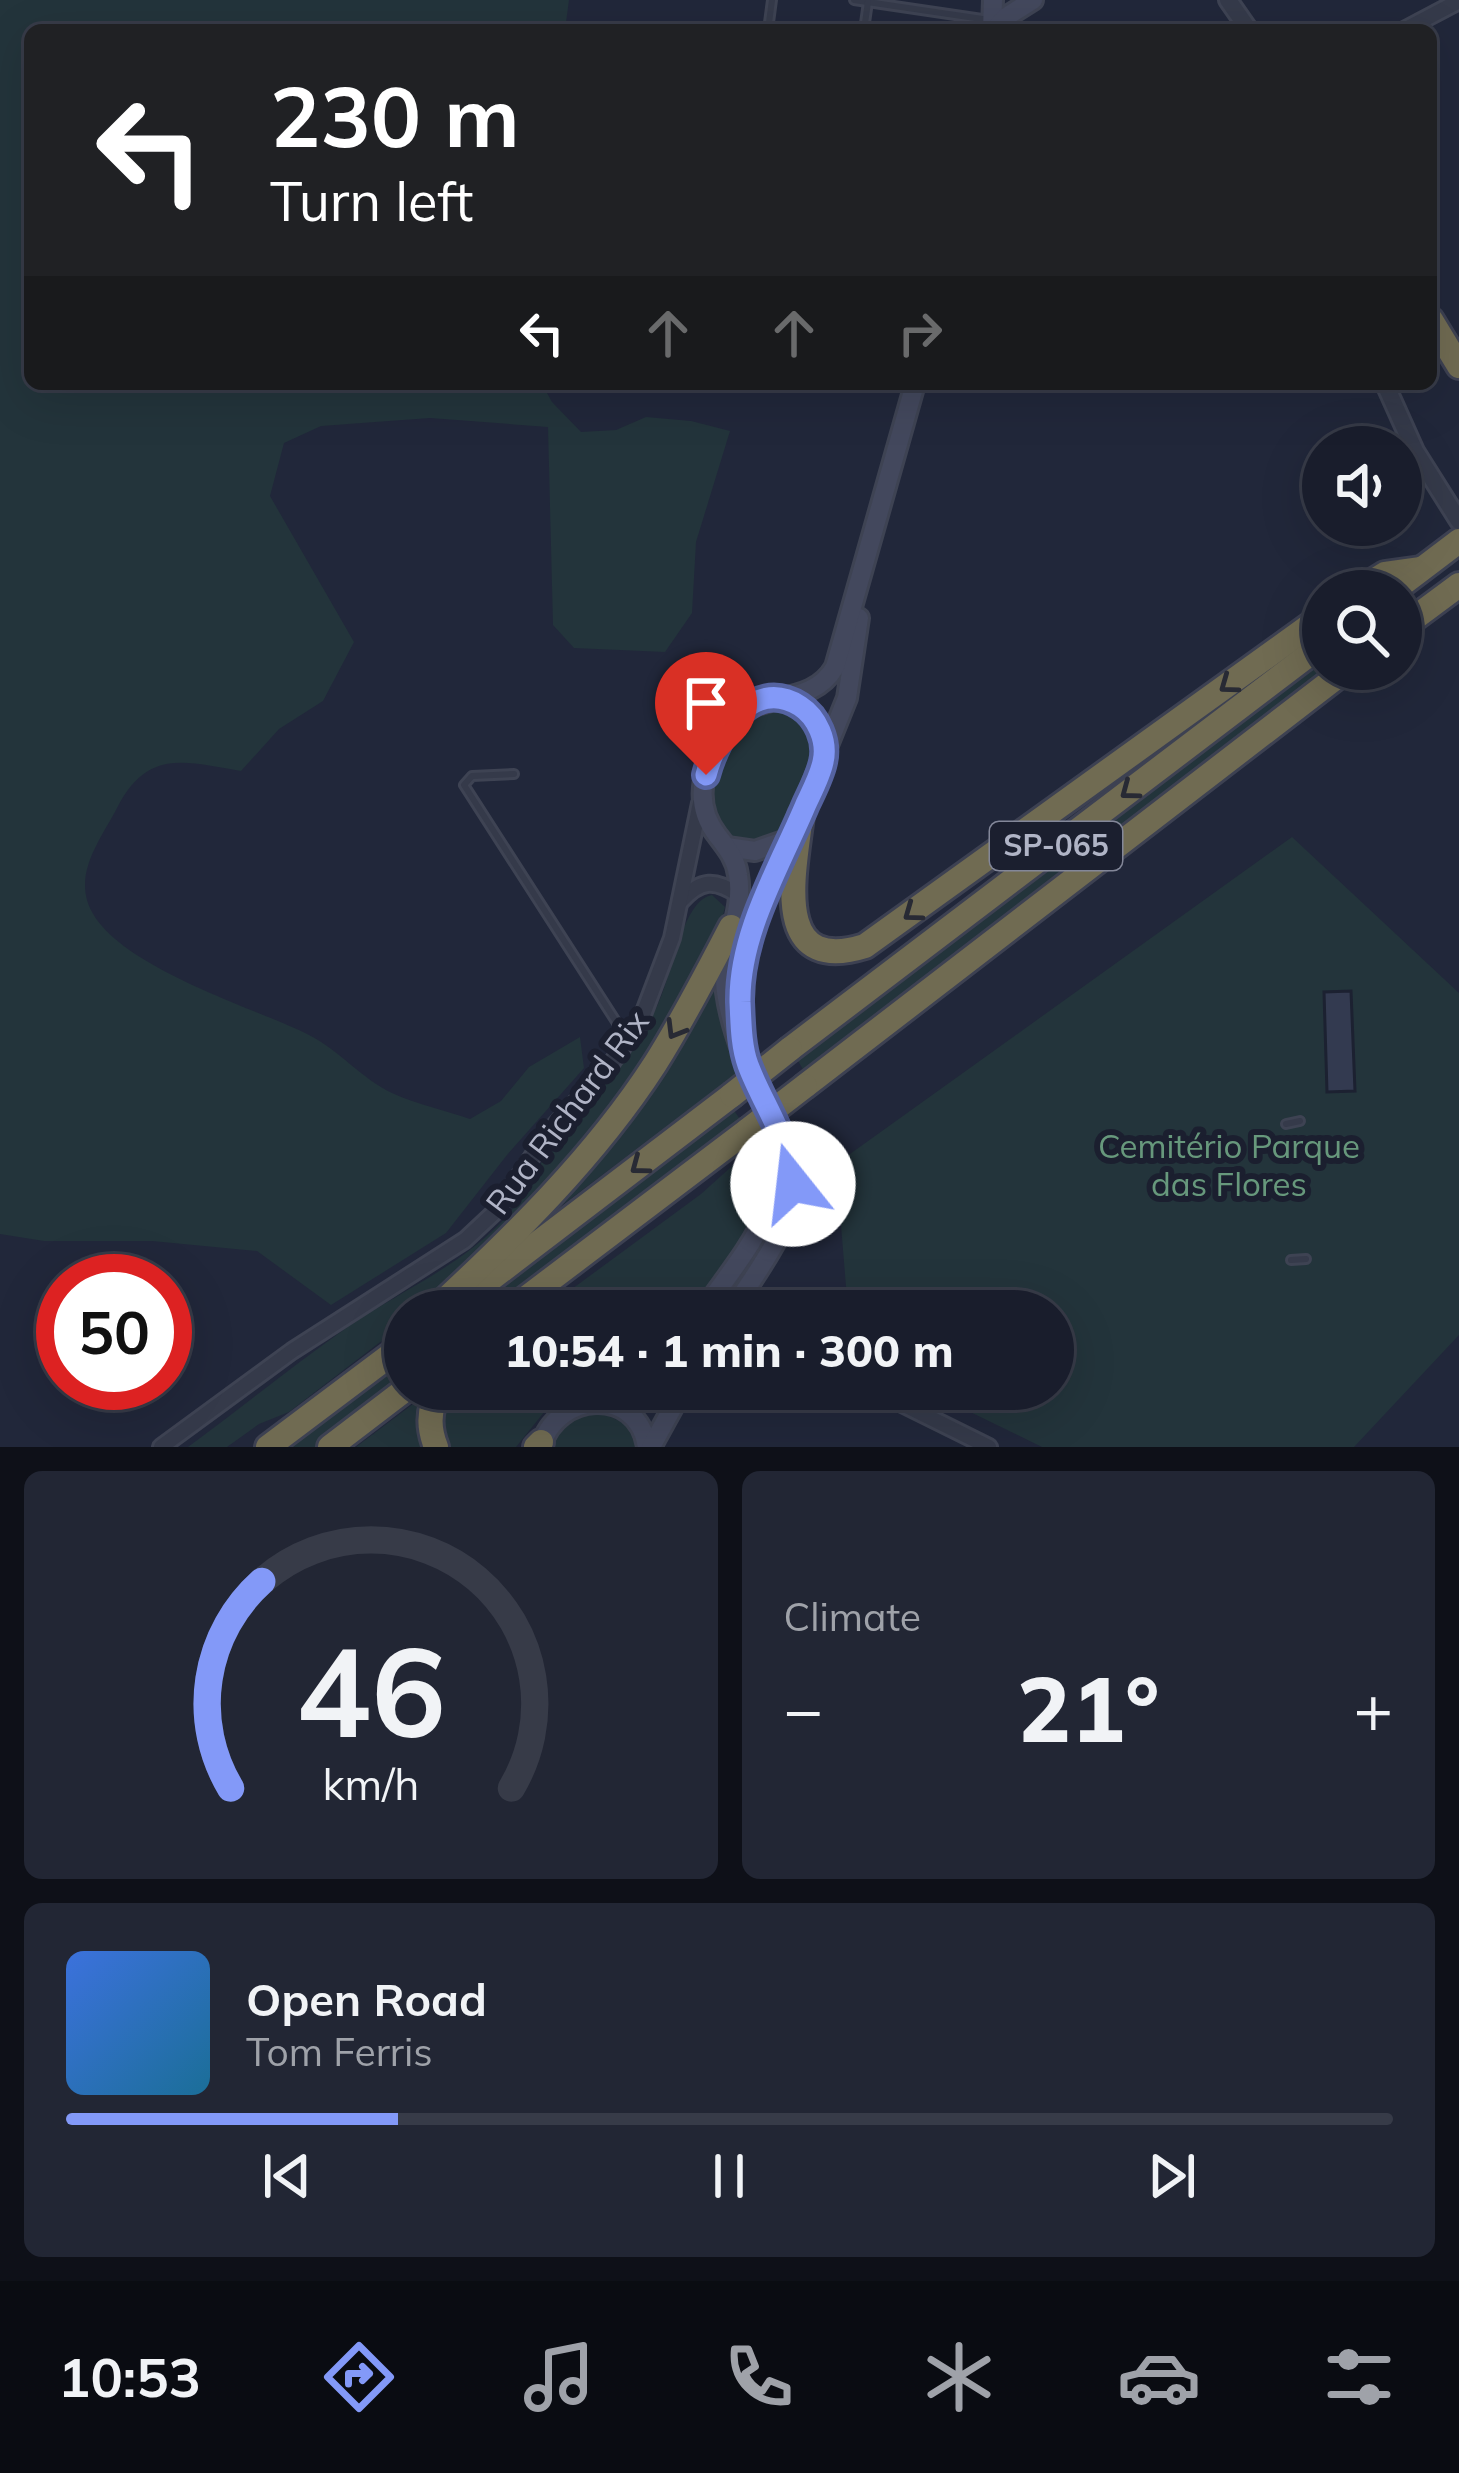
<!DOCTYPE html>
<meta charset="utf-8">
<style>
:root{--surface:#191d2c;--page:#222634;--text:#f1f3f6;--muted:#9fa2a9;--line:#373b48;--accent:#8399f8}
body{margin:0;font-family:Mulish,sans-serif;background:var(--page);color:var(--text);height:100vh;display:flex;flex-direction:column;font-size:45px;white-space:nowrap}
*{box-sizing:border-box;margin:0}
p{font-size:39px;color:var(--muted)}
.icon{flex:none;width:66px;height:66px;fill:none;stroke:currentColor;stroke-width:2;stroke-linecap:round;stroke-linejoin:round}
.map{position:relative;height:1447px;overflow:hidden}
.panel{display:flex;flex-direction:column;gap:24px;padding:24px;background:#0e1018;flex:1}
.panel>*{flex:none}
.guide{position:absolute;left:24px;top:24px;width:1413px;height:366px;border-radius:18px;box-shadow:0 12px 48px #0002,0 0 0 3px var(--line);background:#202124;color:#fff;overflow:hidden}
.controls{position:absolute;left:1302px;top:426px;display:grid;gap:24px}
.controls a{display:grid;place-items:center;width:120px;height:120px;border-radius:50%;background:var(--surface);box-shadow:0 12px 48px #0002,0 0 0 3px var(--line);font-size:60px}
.speed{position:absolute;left:36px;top:1254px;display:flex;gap:24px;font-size:60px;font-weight:700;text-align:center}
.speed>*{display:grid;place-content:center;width:156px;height:156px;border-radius:50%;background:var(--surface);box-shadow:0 12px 48px #0002,0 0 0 3px var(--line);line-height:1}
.speed .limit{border:18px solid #d22;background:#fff;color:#111}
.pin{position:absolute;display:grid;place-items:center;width:102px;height:102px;color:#fff;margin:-123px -51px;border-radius:50% 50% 50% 0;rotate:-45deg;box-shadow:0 0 12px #0007}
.pin .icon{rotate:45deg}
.me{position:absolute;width:132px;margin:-66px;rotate:344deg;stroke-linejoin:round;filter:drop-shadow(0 0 9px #0008)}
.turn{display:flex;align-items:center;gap:42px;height:252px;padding:0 48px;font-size:54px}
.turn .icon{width:156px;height:156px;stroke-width:2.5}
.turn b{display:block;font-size:84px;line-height:102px}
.lanes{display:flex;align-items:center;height:114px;padding:0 48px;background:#0003;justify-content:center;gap:60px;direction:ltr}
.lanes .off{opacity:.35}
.big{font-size:90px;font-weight:800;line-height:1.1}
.panel .card{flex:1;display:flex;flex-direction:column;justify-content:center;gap:18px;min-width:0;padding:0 42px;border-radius:18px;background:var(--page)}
.panel .dial{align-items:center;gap:0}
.dial svg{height:312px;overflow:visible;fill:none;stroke:var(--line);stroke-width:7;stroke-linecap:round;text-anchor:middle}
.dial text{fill:var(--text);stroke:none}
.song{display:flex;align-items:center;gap:36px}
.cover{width:144px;height:144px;border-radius:18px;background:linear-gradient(135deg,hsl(220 70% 55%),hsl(200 70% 35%))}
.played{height:12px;border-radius:6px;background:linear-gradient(90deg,var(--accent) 25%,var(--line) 25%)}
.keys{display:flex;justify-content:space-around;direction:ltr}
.heat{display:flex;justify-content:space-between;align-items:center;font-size:66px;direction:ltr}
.panel .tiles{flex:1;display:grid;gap:24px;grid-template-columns:1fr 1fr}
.card:last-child{grid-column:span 2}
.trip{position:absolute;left:384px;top:1290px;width:690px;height:120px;border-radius:60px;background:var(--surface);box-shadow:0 12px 48px #0002,0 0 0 3px var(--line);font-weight:800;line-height:120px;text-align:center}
.tabs{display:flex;height:192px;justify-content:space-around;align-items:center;background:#0a0c12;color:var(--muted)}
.tabs .icon{width:84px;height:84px}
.tabs .active{color:var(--accent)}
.tabs b{font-size:54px;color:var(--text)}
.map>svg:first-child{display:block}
</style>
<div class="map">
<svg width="1459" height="1447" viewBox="0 0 1459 1447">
<rect width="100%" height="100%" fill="#21273a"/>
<g fill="#23343b">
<path d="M0,0H569L565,30H30V384H542L552,402L581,432L616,430L646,417L691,421L730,431L696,542L692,613L665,652L574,648L553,625L548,427L430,418L321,426L284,443L270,496L354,642L323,701L279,729L241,771C185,762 148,748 117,808C102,837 78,867 87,900C105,964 254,1007 309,1035C339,1050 362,1079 392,1093C416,1104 444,1110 470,1119L501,1101L529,1067L580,1037L584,1068L507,1155L446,1233L331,1305L257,1251L152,1241H44L0,1234Z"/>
<polygon points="1323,652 1323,669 1335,669 805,1073 797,1059"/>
<path d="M769,709C842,709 803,799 778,831C702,879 680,741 769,709Z"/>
<polygon points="1292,837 1459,993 1459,1335 1354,1447 1042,1447 923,1389 1053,1389 1053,1311 848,1311 836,1164"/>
<path d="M712,895L725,907L720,927L675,1017L622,1098L459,1281L420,1311H405V1323L289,1412L259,1424L227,1447H188C242,1407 294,1365 349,1326C408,1286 482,1257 522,1196C538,1173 547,1147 564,1126C599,1083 634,1055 658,1004C672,976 682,900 712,895Z"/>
<polygon points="715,977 724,1028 740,1071 528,1231"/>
<polygon points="733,1109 742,1122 496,1311 462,1311"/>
<path d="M761,1140C785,1203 726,1262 692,1311H542L701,1194Z"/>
<polygon points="405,1354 405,1380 318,1447 283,1447"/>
<polygon points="451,1389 582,1389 549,1406 516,1447 445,1447 438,1420"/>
<polygon points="421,1398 417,1421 421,1447 356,1447"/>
<path d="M600,1412L626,1424L637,1447H552C559,1422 576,1414 600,1412Z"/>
</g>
<polygon fill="#333a50" stroke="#1c2131" stroke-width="3" points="1351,991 1355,1091 1327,1092 1324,992"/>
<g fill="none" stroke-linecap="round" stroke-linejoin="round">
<defs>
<g id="service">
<polyline points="854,0 989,20"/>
<polyline points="768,30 772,0"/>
<polyline points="864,30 868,2"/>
<polyline points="514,774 472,776 464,785 626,1037"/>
<polyline points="1286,1124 1300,1121"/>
<polyline points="1291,1260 1306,1259"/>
</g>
<g id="minor">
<polyline points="1404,30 1459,1"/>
<path d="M681,901C701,879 715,879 739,895"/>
<polyline points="872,1389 989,1447"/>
<polyline points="161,1447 292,1351 465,1240 496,1211 548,1133 613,1061 639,1025 672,938 700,803"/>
</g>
<g id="tertiary">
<polyline points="1228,0 1249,30"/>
<polyline points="1385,384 1415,451 1459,521"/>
</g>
<g id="secondary">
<polyline points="992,30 993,0"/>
<polyline points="994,30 1006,17 1033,0"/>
<path d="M783,698C811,711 820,724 824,754"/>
<polyline points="727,847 755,851 792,838"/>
<polyline points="742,1025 745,950 847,698 859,618"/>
<path d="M703,1311C739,1258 790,1207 773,1138"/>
<path d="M732,1311C749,1283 771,1255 784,1225C804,1175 782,1139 761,1095C745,1063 731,1028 726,992C720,951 745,914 738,875C736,859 727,848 717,835C696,808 701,780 713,749C738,679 806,717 835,667L915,384"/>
<path d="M541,1447C555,1392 638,1385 647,1447"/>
<polyline points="651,1447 683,1389"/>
</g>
<g id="motorway">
<polyline points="1431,320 1459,366"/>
<polyline points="1358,591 1385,574 1421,569"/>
<polyline points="1393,591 1459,541"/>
<polyline points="1401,628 1459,585"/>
<path d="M801,815C795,869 769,976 865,946L1323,616"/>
<polyline points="790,1049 1323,644"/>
<polyline points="805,1086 1347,669"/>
<polyline points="471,1294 732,1095"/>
<path d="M433,1311C513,1237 595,1157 655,1064C683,1020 707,973 731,927"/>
<polyline points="509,1311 748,1130"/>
<polyline points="268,1447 405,1344"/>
<polyline points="330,1447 406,1389"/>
<path d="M436,1447C428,1427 428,1407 441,1389"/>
<polyline points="536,1447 541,1442"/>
</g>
</defs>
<use href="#service" stroke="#3e4353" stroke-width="12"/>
<use href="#minor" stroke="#3e4353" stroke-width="20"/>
<use href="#tertiary" stroke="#3e4353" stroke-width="22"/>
<use href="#secondary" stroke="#3e4353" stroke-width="24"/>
<use href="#motorway" stroke="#3d4152" stroke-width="30"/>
<use href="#service" stroke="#353a4a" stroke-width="6"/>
<use href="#minor" stroke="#353a4a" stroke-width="14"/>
<use href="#tertiary" stroke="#353a4a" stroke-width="16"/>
<use href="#secondary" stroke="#43485d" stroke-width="18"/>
<use href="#motorway" stroke="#706b52" stroke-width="24"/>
<defs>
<g id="motorway-bridge">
<polyline points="732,1095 790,1049"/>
<polyline points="748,1130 805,1086"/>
</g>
</defs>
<use href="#motorway-bridge" stroke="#3d4152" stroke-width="30" stroke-linecap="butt"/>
<use href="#motorway-bridge" stroke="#706b52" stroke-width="24"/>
</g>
<defs><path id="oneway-chevron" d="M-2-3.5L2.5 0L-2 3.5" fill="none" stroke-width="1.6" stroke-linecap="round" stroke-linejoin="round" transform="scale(3)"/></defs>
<g stroke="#282a34">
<use href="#oneway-chevron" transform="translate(1228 685) rotate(144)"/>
<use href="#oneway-chevron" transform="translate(1129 791) rotate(143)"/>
<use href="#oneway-chevron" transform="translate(912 913) rotate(144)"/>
<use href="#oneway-chevron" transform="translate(675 1030) rotate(121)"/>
<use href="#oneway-chevron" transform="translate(639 1166) rotate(143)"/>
</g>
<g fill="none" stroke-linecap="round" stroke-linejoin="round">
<defs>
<path id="route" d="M706,775C716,737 751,675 800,706C817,717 828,741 823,762C820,776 812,791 806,804C780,866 739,933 740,1002C741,1022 741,1046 748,1065C763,1105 790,1140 793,1184"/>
</defs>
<use href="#route" stroke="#5563a1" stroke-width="30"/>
<use href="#route" stroke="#8399f8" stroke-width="21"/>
</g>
<g text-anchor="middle" stroke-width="12" stroke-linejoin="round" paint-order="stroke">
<rect fill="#1b1f2f" stroke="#838799" stroke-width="3" x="990" y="822" width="132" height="48" rx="9"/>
<g font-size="30" font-weight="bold" fill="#b0b4c6">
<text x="1056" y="856">SP-065</text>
</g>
<g font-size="33" fill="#b0b4c6" stroke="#1b1f2f">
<text transform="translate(567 1112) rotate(-53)" y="12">Rua Richard Rix</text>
</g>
<g font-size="33" fill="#67987c" stroke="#1b1f2f">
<text x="1229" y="1158">Cemitério Parque<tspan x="1229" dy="38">das Flores</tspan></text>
</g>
</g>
</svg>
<div class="controls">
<a><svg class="icon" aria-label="sound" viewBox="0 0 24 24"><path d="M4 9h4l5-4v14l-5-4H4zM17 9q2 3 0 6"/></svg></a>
<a><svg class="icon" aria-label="search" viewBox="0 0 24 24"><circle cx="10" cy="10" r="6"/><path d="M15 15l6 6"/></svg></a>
</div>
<div class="speed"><div class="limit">50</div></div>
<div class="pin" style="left:706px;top:775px;background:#d93025"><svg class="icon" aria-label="arrive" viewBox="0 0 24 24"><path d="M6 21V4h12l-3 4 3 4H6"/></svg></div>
<svg class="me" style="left:793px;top:1184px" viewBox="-20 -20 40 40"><circle r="19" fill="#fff"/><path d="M0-13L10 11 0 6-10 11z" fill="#8399f8"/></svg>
<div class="trip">10:54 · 1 min · 300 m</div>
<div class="guide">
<div class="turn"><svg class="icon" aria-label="left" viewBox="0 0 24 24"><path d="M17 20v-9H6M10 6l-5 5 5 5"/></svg><div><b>230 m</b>Turn left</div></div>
<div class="lanes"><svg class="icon" aria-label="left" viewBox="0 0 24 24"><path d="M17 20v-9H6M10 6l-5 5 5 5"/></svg><svg class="icon off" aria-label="ahead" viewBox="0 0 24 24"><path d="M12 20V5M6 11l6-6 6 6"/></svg><svg class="icon off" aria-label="ahead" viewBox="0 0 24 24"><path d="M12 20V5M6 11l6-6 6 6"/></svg><svg class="icon off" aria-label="right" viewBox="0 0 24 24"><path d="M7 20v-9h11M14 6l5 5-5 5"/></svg></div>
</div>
</div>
<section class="panel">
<div class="tiles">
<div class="card dial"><svg viewBox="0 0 100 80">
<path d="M14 69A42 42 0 1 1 86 69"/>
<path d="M14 69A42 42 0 0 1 22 16" stroke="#8399f8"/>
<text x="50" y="56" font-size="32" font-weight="700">46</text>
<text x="50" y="72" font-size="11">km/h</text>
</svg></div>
<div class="card"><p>Climate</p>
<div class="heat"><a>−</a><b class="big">21°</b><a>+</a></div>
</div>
<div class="card">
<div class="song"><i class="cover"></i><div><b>Open Road</b><p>Tom Ferris</p></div></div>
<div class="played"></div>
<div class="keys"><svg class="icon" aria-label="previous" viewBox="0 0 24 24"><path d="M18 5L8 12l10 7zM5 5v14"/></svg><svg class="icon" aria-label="pause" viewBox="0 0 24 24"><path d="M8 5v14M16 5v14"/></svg><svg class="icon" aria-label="next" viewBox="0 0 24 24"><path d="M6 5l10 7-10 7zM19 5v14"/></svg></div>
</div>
</div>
</section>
<nav class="tabs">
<b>10:53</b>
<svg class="icon active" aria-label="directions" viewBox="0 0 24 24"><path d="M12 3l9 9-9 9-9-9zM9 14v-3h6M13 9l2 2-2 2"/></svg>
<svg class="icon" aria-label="music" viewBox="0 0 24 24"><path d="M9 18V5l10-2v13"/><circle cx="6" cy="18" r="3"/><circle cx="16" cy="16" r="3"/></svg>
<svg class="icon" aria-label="phone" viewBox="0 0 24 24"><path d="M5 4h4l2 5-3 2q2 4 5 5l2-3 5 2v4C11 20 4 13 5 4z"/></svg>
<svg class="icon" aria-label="climate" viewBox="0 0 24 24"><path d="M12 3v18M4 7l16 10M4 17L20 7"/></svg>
<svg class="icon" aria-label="car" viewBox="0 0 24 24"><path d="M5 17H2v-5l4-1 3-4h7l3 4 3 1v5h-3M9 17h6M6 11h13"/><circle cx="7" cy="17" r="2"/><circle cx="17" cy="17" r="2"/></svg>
<svg class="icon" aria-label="filters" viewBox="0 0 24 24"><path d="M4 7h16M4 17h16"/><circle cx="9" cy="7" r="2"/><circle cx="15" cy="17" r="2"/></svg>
</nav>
